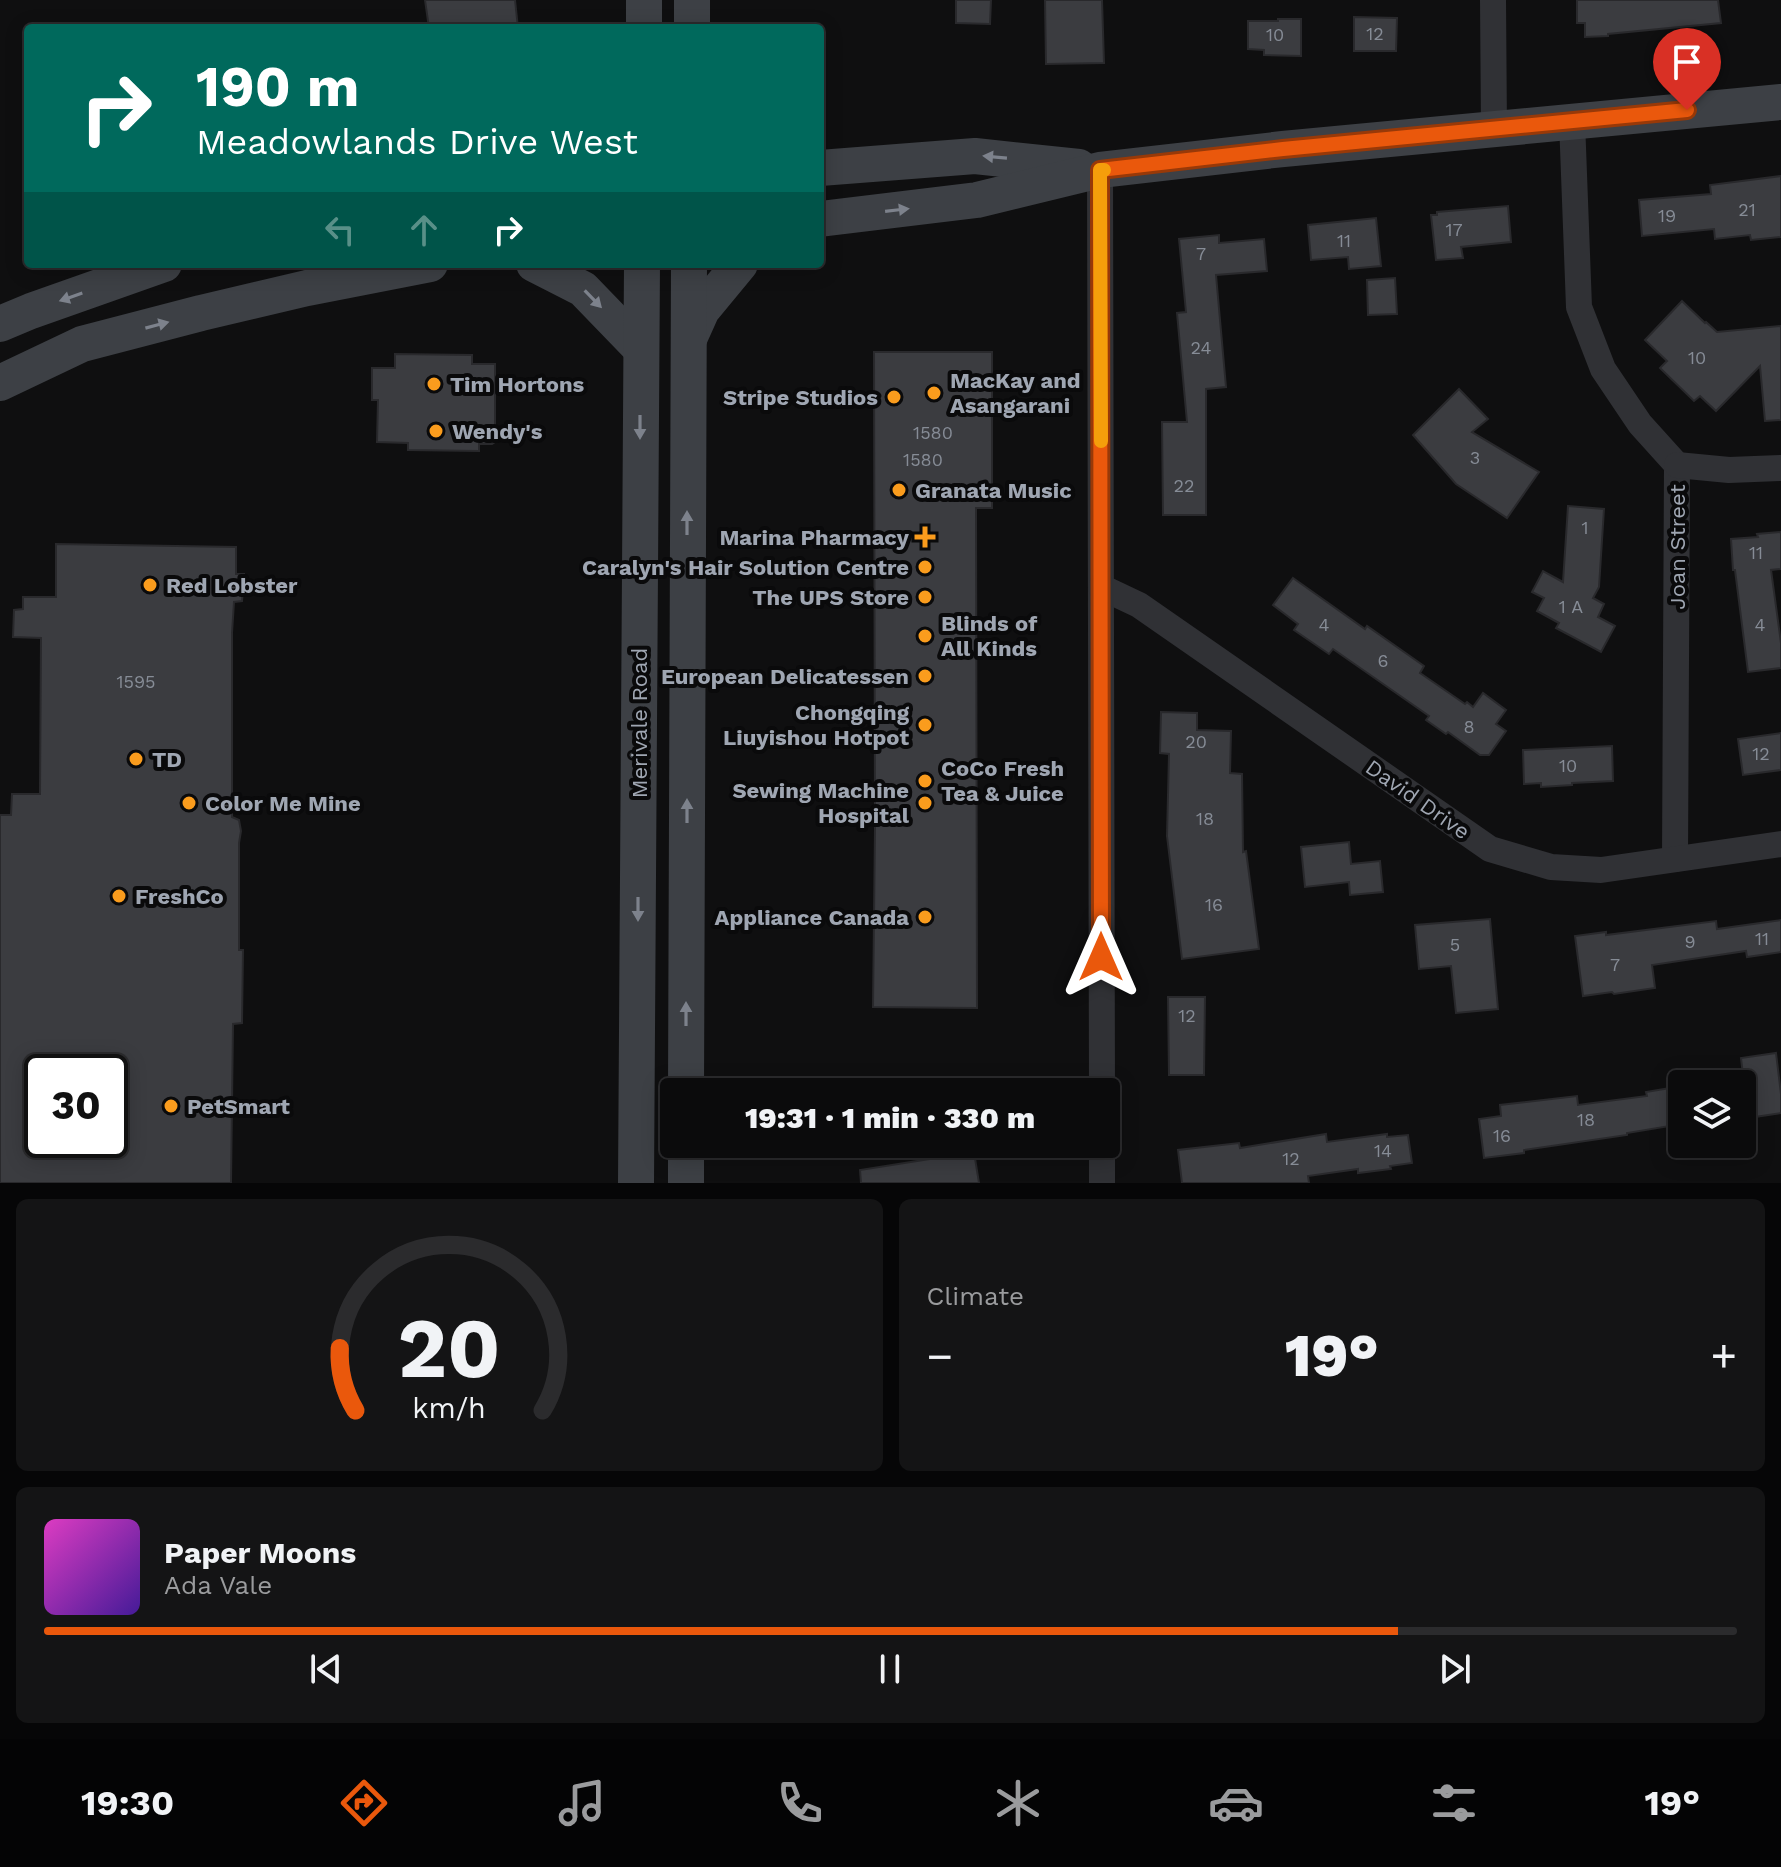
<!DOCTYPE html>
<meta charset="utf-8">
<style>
:root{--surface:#0b0b0c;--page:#141415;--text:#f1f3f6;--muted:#9a9b9d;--line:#2b2b2d;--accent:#ea580c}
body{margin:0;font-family:"Work Sans",sans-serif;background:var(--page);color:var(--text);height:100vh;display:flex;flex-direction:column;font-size:30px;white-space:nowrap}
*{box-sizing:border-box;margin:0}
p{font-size:26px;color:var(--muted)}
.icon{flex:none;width:44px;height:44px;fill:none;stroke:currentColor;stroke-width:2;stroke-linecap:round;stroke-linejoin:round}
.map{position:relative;height:1183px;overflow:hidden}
.drawer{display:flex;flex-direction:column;gap:16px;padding:16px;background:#060607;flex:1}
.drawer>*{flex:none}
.top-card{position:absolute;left:24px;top:24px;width:800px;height:244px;border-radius:8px;box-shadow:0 4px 20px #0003,0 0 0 2px var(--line);background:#00695c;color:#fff;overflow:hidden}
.buttons{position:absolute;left:1668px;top:1070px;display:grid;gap:16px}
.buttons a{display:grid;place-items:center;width:88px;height:88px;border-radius:8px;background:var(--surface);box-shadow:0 4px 20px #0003,0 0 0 2px var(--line);font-size:40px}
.speed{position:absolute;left:24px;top:1054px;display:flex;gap:16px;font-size:40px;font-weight:700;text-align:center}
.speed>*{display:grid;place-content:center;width:104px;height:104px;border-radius:50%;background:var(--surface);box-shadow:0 4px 20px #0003,0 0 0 2px var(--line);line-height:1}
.speed .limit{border:4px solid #111;border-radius:12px;background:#fff;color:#111}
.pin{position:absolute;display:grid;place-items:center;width:68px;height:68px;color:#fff;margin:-82px -34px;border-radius:50% 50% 50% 0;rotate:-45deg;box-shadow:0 0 8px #0007}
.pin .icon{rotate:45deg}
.me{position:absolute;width:88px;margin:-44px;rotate:0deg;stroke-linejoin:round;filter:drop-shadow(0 0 6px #0008)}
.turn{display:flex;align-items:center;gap:28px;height:168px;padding:0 40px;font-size:36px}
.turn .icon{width:104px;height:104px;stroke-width:2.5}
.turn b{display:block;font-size:56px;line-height:68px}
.lanes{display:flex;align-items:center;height:76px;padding:0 40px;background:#0003;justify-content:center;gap:40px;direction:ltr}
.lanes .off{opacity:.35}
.big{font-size:60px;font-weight:800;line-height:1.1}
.drawer .widget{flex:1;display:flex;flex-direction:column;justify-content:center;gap:12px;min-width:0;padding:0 28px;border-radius:12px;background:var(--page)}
.drawer .dial{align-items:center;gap:0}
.dial svg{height:208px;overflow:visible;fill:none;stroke:var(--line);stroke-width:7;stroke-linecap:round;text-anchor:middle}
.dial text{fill:var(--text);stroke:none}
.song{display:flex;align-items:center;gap:24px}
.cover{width:96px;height:96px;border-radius:12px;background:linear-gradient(135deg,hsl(310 70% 55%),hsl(260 70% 35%))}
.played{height:8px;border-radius:4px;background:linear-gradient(90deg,var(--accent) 80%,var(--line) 80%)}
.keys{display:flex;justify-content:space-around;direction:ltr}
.heat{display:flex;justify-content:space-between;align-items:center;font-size:44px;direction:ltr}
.drawer .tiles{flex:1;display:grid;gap:16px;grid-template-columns:1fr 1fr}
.widget:last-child{grid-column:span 2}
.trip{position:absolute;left:660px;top:1078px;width:460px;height:80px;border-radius:8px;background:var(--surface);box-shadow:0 4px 20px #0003,0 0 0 2px var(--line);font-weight:800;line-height:80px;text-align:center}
.menu{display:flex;height:128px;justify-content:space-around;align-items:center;background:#040405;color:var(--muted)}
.menu .icon{width:56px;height:56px}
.menu .current{color:var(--accent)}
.menu b{font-size:36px;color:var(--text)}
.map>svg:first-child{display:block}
</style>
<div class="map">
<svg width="1781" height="1183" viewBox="0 0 1781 1183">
<rect width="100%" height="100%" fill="#0f0f10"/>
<g fill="#3b3c40" stroke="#29292c" stroke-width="2" fill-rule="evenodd">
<polygon points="425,0 515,0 518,28 429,28"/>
<polygon points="956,0 991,0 990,24 956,23"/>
<polygon points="1045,0 1102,0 1104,63 1046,64"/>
<polygon points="1577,0 1718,0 1721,23 1608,34 1608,36 1585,37 1585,23 1577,23"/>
<polygon points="1354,17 1397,18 1396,51 1354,51"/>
<polygon points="1278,19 1301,19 1301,56 1264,55 1264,50 1248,49 1248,21 1278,21"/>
<polygon points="1781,176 1781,237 1751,240 1750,235 1715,239 1714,229 1642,236 1639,200 1711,194 1710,185"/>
<polygon points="1508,206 1511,242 1461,247 1463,258 1436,260 1431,215 1437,215 1437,212"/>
<polygon points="1376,218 1381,266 1349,269 1348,257 1311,260 1308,225"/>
<polygon points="1219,235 1219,243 1264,239 1267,271 1216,275 1226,387 1206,389 1206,515 1163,515 1162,422 1187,422 1177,313 1186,312 1179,239"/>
<polygon points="1395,278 1397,314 1368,315 1367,280"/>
<polygon points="1682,301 1705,323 1706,322 1717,332 1781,326 1781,420 1765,421 1760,366 1716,411 1700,396 1694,401 1660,368 1667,361 1645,340"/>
<polygon points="874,352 992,352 992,508 976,508 977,1008 873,1007 875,828"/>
<polygon points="395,354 472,355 472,364 495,364 495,442 492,444 479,444 479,451 408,450 408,443 377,442 378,400 372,400 372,368 395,368"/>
<polygon points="1459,389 1488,419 1472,432 1539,472 1507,518 1456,484 1413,435"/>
<polygon points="1568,506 1604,509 1599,587 1593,598 1604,604 1598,617 1615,626 1601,652 1556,628 1559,623 1537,611 1544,598 1532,592 1543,571 1563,582"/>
<polygon points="1781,532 1781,569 1771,570 1781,643 1781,668 1748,672 1735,570 1733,570 1731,539 1758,537 1757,534"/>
<path d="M56,544L236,547V574H244L242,601L234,602L232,633V817L239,820L241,831L239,843V950H243L242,1023L233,1024L231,1183H0V815H11L12,794H40L41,638L13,637L14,610L23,609V597H56ZM42,1072H110V1140H42Z"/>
<polygon points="1293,578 1365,629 1367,626 1424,666 1420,673 1465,704 1467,702 1473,707 1483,693 1506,710 1496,724 1506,731 1489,755 1480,755 1448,732 1446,734 1426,720 1429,716 1366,672 1333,649 1329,654 1294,630 1298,624 1273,605"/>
<polygon points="1161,712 1197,713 1197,730 1231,731 1230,773 1242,774 1243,852 1246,851 1259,949 1182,959 1167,836 1169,754 1160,753"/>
<polygon points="1781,733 1781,770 1743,775 1738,739"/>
<polygon points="1612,746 1613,781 1572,783 1572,785 1541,787 1541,783 1524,784 1523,750"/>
<polygon points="1349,842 1351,864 1380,861 1383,892 1350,895 1349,882 1305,887 1301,847"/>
<polygon points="1490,919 1498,1009 1456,1013 1451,966 1419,969 1415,925"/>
<polygon points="1781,920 1781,952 1747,957 1746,951 1652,965 1655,988 1614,994 1612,992 1583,996 1575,936 1606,932 1606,935 1716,921 1717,929"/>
<polygon points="1168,997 1205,997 1204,1075 1169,1075"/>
<polygon points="1776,1053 1781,1094 1781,1113 1748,1118 1741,1058"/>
<polygon points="1682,1086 1682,1124 1627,1133 1627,1135 1524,1150 1524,1153 1484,1158 1479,1119 1501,1116 1500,1105 1577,1096 1578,1105 1647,1096 1646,1092"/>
<polygon points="1326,1134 1327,1142 1387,1134 1387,1137 1408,1135 1412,1163 1390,1166 1391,1169 1358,1173 1358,1169 1308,1176 1309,1183 1182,1183 1178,1150 1239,1143 1240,1148"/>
<polygon points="974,1152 979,1183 861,1183 860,1170"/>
</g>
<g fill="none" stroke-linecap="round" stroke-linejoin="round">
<g stroke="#303135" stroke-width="26">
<polyline points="1493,0 1494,129"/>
<polyline points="1572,121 1579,307 1603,369 1640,424 1677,465 1675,859"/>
<polyline points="1100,170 1102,1092"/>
<polyline points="1677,465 1729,470 1781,468"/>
<polyline points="1101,587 1139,605 1490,849 1551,867 1601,870 1781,844"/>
<polyline points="1102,1144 1102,1183"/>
</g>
<g stroke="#3d4045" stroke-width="36">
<polyline points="644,28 644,0"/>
<polyline points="692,28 692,0"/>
<polyline points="820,168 975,156 1079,167"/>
<polyline points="820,219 977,200 1100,170 1283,149 1781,102"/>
<polyline points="534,264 583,289 641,349"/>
<polyline points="0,324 31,311 164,264"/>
<polyline points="689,339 702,310 740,264"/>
<polyline points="0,383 82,344 201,313 307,288 430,264"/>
<polyline points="686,1092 689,264"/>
<polyline points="636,1183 642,264"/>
<polyline points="686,1183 686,1144"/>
</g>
</g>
<defs><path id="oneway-solid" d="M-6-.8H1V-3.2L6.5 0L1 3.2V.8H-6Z" transform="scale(2)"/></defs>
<g fill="#7d828c">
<use href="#oneway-solid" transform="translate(995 157) rotate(-175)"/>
<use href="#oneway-solid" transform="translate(897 210) rotate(-7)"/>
<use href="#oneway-solid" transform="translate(71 297) rotate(161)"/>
<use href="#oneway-solid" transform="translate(593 299) rotate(46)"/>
<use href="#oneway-solid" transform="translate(157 325) rotate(-15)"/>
<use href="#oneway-solid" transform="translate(640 427) rotate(90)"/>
<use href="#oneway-solid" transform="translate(687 523) rotate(-90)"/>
<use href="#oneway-solid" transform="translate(687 811) rotate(-90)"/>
<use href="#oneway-solid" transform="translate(638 909) rotate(90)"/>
<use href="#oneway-solid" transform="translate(686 1014) rotate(-90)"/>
</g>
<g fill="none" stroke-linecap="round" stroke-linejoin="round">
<defs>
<polyline id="route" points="1101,957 1100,170 1283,149 1687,110"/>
</defs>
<use href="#route" stroke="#983908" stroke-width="20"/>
<use href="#route" stroke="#ea580c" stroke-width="14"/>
<polyline stroke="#f59e0b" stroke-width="14" points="1101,441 1100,170 1104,170"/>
</g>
<g fill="#fa9c1d" stroke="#0a0a0b" stroke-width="3">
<circle cx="434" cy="384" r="8"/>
<circle cx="934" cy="393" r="8"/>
<circle cx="894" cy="397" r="8"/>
<circle cx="436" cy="431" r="8"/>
<circle cx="899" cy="490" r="8"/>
<path d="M921 525h8v8h8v8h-8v8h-8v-8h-8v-8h8z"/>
<circle cx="925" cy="567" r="8"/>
<circle cx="150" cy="585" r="8"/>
<circle cx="925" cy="597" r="8"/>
<circle cx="925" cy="636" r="8"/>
<circle cx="925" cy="676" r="8"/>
<circle cx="925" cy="725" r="8"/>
<circle cx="136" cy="759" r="8"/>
<circle cx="925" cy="781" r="8"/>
<circle cx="189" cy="803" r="8"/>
<circle cx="925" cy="803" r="8"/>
<circle cx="119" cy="896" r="8"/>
<circle cx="925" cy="917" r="8"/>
<circle cx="171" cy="1106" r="8"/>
</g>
<g text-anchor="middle" stroke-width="8" stroke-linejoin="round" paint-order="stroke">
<g font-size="18" fill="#868c96">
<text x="1375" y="40">12</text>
<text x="1275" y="41">10</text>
<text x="1747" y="216">21</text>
<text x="1667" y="222">19</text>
<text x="1454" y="236">17</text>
<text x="1344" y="247">11</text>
<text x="1201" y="260">7</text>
<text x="1201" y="354">24</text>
<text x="1697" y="364">10</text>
<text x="933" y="439">1580</text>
<text x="1475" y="464">3</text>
<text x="923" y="466">1580</text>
<text x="1184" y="492">22</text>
<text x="1585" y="534">1</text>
<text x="1756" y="559">11</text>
<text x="1571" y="613">1 A</text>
<text x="1324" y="631">4</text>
<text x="1760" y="631">4</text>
<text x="1383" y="667">6</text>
<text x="136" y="688">1595</text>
<text x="1469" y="733">8</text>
<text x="1196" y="748">20</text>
<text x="1761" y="760">12</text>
<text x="1568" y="772">10</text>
<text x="1205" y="825">18</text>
<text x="1214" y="911">16</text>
<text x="1762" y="945">11</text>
<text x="1690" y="948">9</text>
<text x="1455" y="951">5</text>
<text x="1615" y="971">7</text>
<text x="1187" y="1022">12</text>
<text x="1586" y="1126">18</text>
<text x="1502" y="1142">16</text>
<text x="1383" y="1157">14</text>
<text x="1291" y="1165">12</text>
</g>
<g font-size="22" font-weight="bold" fill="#9fa6b2" stroke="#0a0a0b" text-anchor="start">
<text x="950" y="388">MacKay and<tspan x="950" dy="25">Asangarani</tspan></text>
<text x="450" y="392">Tim Hortons</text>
<text x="878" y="405" text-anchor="end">Stripe Studios</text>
<text x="452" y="439">Wendy's</text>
<text x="915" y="498">Granata Music</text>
<text x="909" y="545" text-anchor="end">Marina Pharmacy</text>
<text x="909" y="575" text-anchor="end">Caralyn's Hair Solution Centre</text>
<text x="166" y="593">Red Lobster</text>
<text x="909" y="605" text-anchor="end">The UPS Store</text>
<text x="941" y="631">Blinds of<tspan x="941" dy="25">All Kinds</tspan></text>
<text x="909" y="684" text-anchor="end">European Delicatessen</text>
<text x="909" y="720" text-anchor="end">Chongqing<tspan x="909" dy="25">Liuyishou Hotpot</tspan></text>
<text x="152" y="767">TD</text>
<text x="941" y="776">CoCo Fresh<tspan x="941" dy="25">Tea &amp; Juice</tspan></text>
<text x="909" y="798" text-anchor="end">Sewing Machine<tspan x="909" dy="25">Hospital</tspan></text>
<text x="205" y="811">Color Me Mine</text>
<text x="135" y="904">FreshCo</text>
<text x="909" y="925" text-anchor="end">Appliance Canada</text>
<text x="187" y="1114">PetSmart</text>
</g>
<g font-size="22" fill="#9fa6b2" stroke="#0a0a0b">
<text transform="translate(1677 547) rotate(-90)" y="8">Joan Street</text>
<text transform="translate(639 723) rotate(-90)" y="8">Merivale Road</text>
<text transform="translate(1418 799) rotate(35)" y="8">David Drive</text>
</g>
</g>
</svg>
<div class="buttons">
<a><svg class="icon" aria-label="layers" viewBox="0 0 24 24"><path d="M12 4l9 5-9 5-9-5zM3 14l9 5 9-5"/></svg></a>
</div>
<div class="speed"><div class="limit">30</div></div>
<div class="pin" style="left:1687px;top:110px;background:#d93025"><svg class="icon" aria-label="arrive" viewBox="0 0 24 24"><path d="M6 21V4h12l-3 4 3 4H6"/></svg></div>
<svg class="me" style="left:1101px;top:957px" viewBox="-20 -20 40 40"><path d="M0-17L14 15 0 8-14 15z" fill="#ea580c" stroke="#fff" stroke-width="4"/></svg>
<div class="trip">19:31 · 1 min · 330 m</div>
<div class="top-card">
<div class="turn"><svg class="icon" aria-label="right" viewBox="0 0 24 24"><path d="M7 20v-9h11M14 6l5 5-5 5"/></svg><div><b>190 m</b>Meadowlands Drive West</div></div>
<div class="lanes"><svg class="icon off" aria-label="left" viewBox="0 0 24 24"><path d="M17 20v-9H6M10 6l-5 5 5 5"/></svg><svg class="icon off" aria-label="ahead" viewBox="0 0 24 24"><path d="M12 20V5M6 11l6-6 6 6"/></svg><svg class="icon" aria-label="right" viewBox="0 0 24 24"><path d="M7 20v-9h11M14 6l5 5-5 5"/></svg></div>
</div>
</div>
<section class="drawer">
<div class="tiles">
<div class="widget dial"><svg viewBox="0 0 100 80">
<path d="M14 69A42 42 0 1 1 86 69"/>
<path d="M14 69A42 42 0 0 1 8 45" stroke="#ea580c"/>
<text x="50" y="56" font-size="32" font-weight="700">20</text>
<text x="50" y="72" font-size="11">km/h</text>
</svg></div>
<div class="widget"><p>Climate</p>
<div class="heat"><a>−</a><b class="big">19°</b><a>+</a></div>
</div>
<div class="widget">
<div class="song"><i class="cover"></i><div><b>Paper Moons</b><p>Ada Vale</p></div></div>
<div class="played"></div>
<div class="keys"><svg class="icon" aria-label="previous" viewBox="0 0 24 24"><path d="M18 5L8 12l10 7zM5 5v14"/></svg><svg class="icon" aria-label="pause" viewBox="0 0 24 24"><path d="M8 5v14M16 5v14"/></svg><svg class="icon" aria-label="next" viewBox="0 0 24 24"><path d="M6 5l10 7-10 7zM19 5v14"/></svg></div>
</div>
</div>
</section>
<nav class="menu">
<b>19:30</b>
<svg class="icon current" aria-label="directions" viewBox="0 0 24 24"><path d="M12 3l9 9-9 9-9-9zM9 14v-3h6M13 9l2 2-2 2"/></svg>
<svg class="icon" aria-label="music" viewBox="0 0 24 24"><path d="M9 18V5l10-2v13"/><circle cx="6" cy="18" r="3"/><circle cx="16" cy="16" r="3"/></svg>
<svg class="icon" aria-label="phone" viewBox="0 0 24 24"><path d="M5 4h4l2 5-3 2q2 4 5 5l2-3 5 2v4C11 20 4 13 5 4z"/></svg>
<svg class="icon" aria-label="climate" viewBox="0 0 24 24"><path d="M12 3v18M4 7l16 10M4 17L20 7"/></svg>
<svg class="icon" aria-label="car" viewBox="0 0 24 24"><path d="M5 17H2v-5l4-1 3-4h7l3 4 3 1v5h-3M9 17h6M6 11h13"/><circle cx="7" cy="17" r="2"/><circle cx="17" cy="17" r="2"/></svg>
<svg class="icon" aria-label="filters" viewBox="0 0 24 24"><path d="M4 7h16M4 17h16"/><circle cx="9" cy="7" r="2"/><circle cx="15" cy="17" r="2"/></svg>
<b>19°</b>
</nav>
